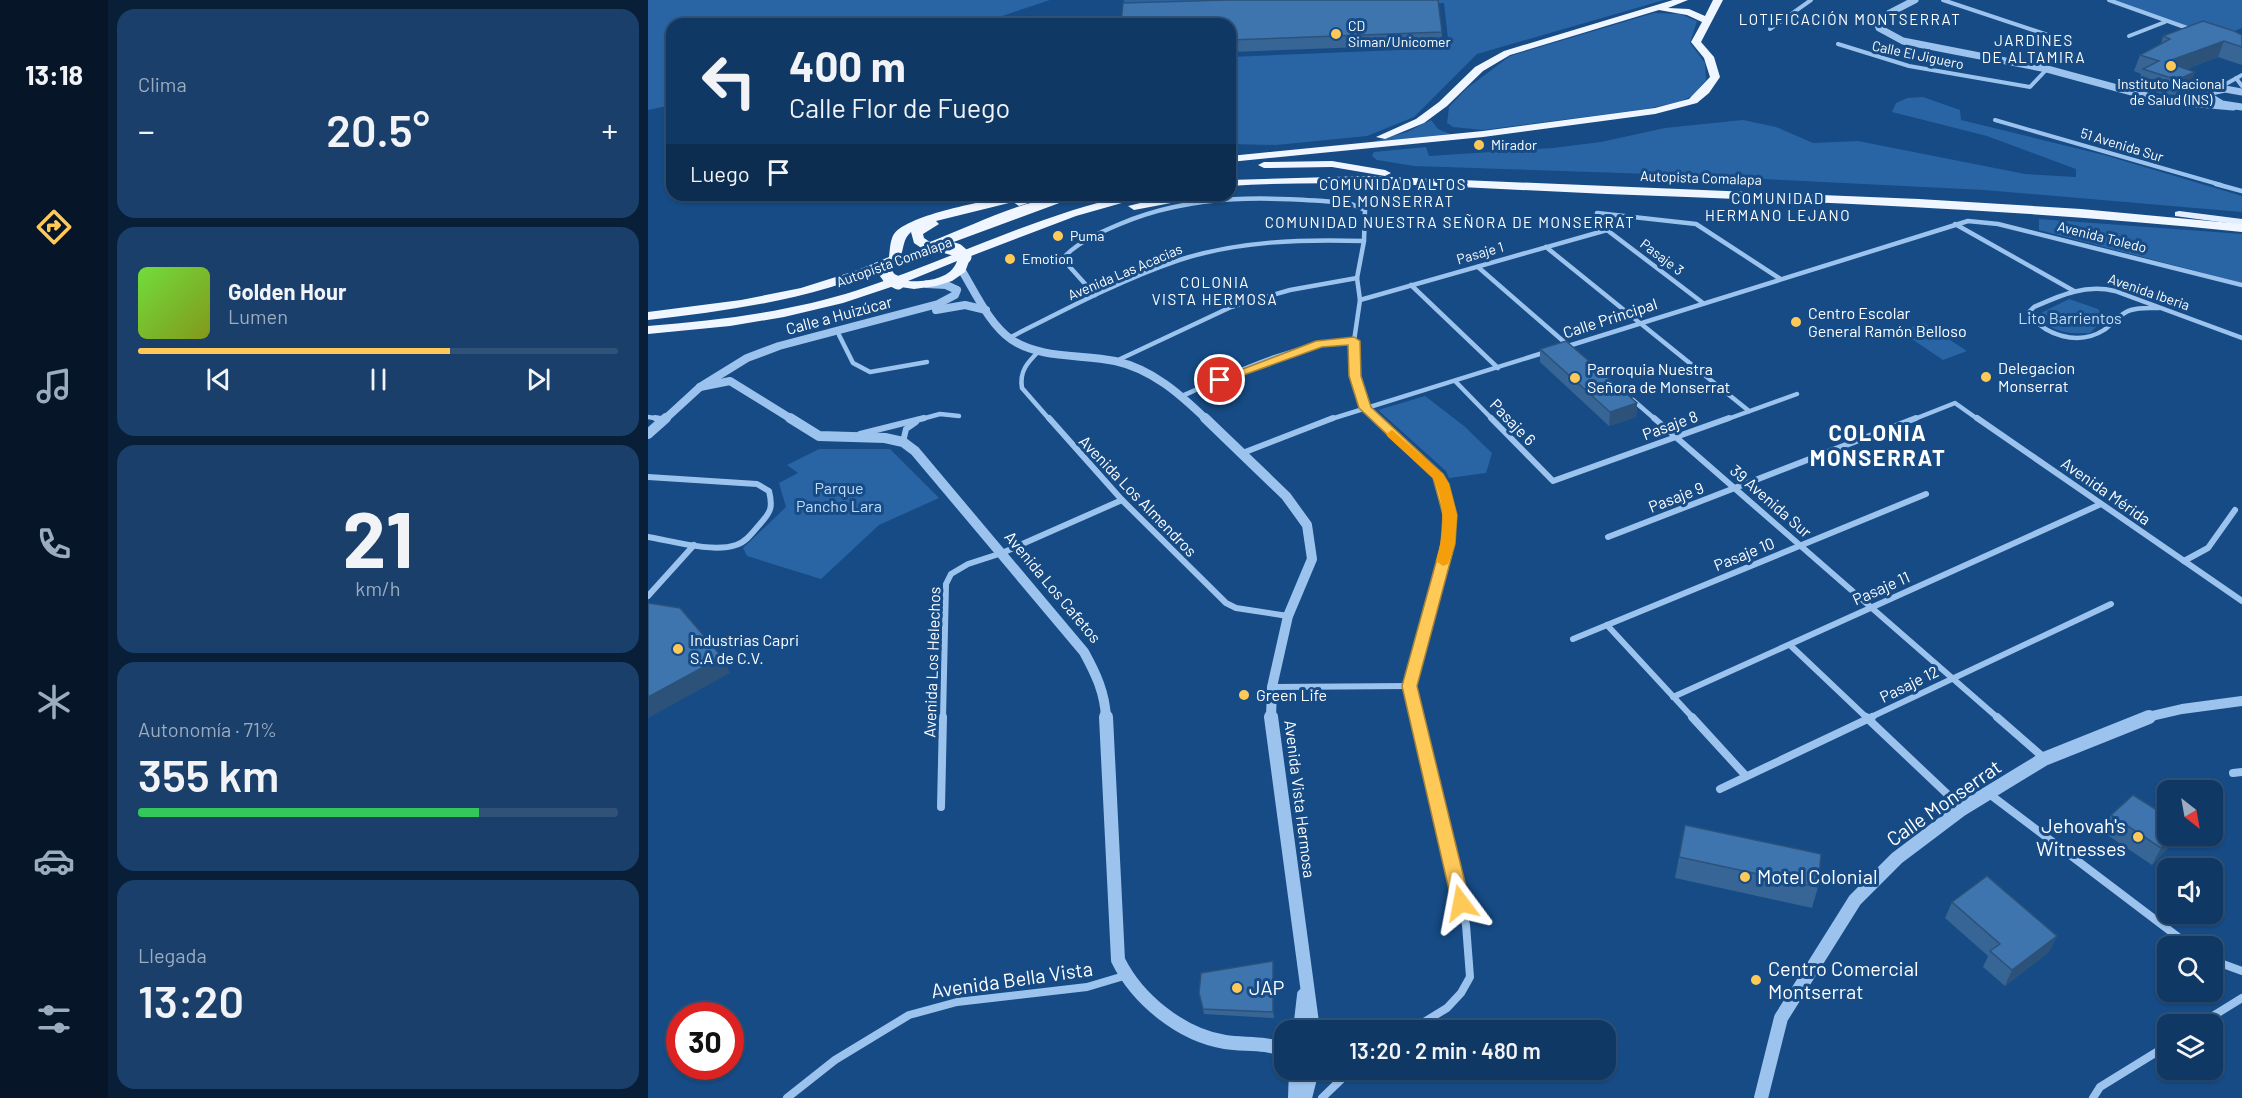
<!DOCTYPE html>
<html lang="es">
<meta charset="utf-8">
<style>
:root{--surface:#103864;--page:#193f6a;--text:#f1f3f6;--muted:#9cacbf;--line:#305278;--accent:#ffc958}
body{margin:0;font-family:Barlow,sans-serif;background:var(--page);color:var(--text);height:100vh;display:flex;flex-direction:column;font-size:22px;white-space:nowrap}
*{box-sizing:border-box;margin:0}
p{font-size:20px;color:var(--muted)}
.icon{flex:none;width:33px;height:33px;fill:none;stroke:currentColor;stroke-width:2;stroke-linecap:round;stroke-linejoin:round}
.map{position:relative;flex:1;overflow:hidden}
.panel{display:flex;flex-direction:column;gap:9px;padding:9px;background:#091f37;width:540px}
.panel>*{flex:none}
.top-card{position:absolute;left:18px;top:18px;width:570px;height:183px;border-radius:18px;box-shadow:0 2px 4px #0004,0 0 0 2px var(--line);background:#103864;color:var(--text);overflow:hidden}
.needle{width:39px;rotate:149deg}
.tools{position:absolute;left:1509px;top:780px;display:grid;gap:12px}
.tools a{display:grid;place-items:center;width:66px;height:66px;border-radius:12px;background:var(--surface);box-shadow:0 2px 4px #0004,0 0 0 2px var(--line);font-size:30px}
.speed{position:absolute;left:18px;top:1002px;display:flex;gap:12px;font-size:30px;font-weight:700;text-align:center}
.speed>*{display:grid;place-content:center;width:78px;height:78px;border-radius:50%;background:var(--surface);box-shadow:0 2px 4px #0004,0 0 0 2px var(--line);line-height:1}
.speed .limit{border:9px solid #d22;background:#fff;color:#111}
.pin{position:absolute;display:grid;place-items:center;width:51px;height:51px;color:#fff;margin:-26px;border:3px solid #fff;border-radius:50%;box-shadow:0 2px 6px #0007}
.me{position:absolute;width:66px;margin:-33px;rotate:347deg;stroke-linejoin:round;filter:drop-shadow(0 0 4px #0008)}
.turn{display:flex;align-items:center;gap:21px;height:126px;padding:0 24px;font-size:27px}
.turn .icon{width:78px;height:78px;stroke-width:2.5}
.turn b{display:block;font-size:42px;line-height:51px}
.then{display:flex;align-items:center;height:57px;padding:0 24px;background:#0003;gap:12px;font-size:22px}
.big{font-size:45px;font-weight:600;line-height:1.1}
.panel .widget{flex:1;display:flex;flex-direction:column;justify-content:center;gap:9px;min-width:0;padding:0 21px;border-radius:18px;background:var(--page)}
.panel .dial{align-items:center;gap:0}
.dial b{font-size:78px;line-height:1}
.song{display:flex;align-items:center;gap:18px}
.cover{width:72px;height:72px;border-radius:9px;background:linear-gradient(135deg,hsl(100 70% 55%),hsl(70 70% 35%))}
.played{height:6px;border-radius:3px;background:linear-gradient(90deg,var(--accent) 65%,var(--line) 65%)}
.keys{display:flex;justify-content:space-around;direction:ltr}
.heat{display:flex;justify-content:space-between;align-items:center;font-size:33px;direction:ltr}
.charge{height:9px;border-radius:4px;background:linear-gradient(90deg,#34c759 71%,var(--line) 0)}
.trip{position:absolute;left:626px;top:1020px;width:342px;height:60px;border-radius:18px;background:var(--surface);box-shadow:0 2px 4px #0004,0 0 0 2px var(--line);font-weight:600;line-height:60px;text-align:center}
main{display:flex;flex:1;min-height:0}
.menu{display:flex;flex-direction:column;width:108px;justify-content:space-around;align-items:center;background:#061628;color:var(--muted)}
.menu .icon{width:42px;height:42px}
.menu .active{color:var(--accent)}
.menu b{font-size:27px;color:var(--text)}
.map>svg:first-child{display:block}
</style>
<main>
<nav class="menu">
<b>13:18</b>
<svg class="icon active" aria-label="directions" viewBox="0 0 24 24"><path d="M12 3l9 9-9 9-9-9zM9 14v-3h6M13 9l2 2-2 2"/></svg>
<svg class="icon" aria-label="music" viewBox="0 0 24 24"><path d="M9 18V5l10-2v13"/><circle cx="6" cy="18" r="3"/><circle cx="16" cy="16" r="3"/></svg>
<svg class="icon" aria-label="phone" viewBox="0 0 24 24"><path d="M5 4h4l2 5-3 2q2 4 5 5l2-3 5 2v4C11 20 4 13 5 4z"/></svg>
<svg class="icon" aria-label="climate" viewBox="0 0 24 24"><path d="M12 3v18M4 7l16 10M4 17L20 7"/></svg>
<svg class="icon" aria-label="car" viewBox="0 0 24 24"><path d="M5 17H2v-5l4-1 3-4h7l3 4 3 1v5h-3M9 17h6M6 11h13"/><circle cx="7" cy="17" r="2"/><circle cx="17" cy="17" r="2"/></svg>
<svg class="icon" aria-label="filters" viewBox="0 0 24 24"><path d="M4 7h16M4 17h16"/><circle cx="9" cy="7" r="2"/><circle cx="15" cy="17" r="2"/></svg>
</nav>
<section class="panel">
<div class="widget"><p>Clima</p>
<div class="heat"><a>−</a><b class="big">20.5°</b><a>+</a></div>
</div>
<div class="widget">
<div class="song"><i class="cover"></i><div><b>Golden Hour</b><p>Lumen</p></div></div>
<div class="played"></div>
<div class="keys"><svg class="icon" aria-label="previous" viewBox="0 0 24 24"><path d="M18 5L8 12l10 7zM5 5v14"/></svg><svg class="icon" aria-label="pause" viewBox="0 0 24 24"><path d="M8 5v14M16 5v14"/></svg><svg class="icon" aria-label="next" viewBox="0 0 24 24"><path d="M6 5l10 7-10 7zM19 5v14"/></svg></div>
</div>
<div class="widget dial"><b>21</b><p>km/h</p></div>
<div class="widget"><p>Autonomía · 71%</p><b class="big">355 km</b><div class="charge"></div></div>
<div class="widget"><p>Llegada</p><b class="big">13:20</b></div>
</section>
<div class="map">
<svg width="1594" height="1098" viewBox="0 0 1594 1098">
<rect width="100%" height="100%" fill="#164b85"/>
<g fill="#2965a4">
<polygon points="0,0 402,0 330,24 24,24 24,105 0,110"/>
<polygon points="476,0 1016,0 829,54 766,117 719,136 628,145 582,144 582,57 801,48 796,3 477,12"/>
<polygon points="1466,0 1594,0 1594,28 1574,36 1540,27"/>
<polygon points="1006,13 1032,14 1049,21 1042,43 1057,63 1058,80 1044,96 1031,102 998,109 835,130 805,127 799,123 801,107 818,89 862,56"/>
<polygon points="1275,97 1312,110 1313,120 1456,155 1594,196 1594,212 1336,190 1034,175 766,166 729,160 724,156 726,152 778,147 781,156 905,148 953,142 1017,128 1095,120 1128,127 1165,143 1210,141 1377,174 1428,177 1428,169 1339,136 1244,112 1248,103 1259,98"/>
<polygon points="783,120 790,129 802,134 724,142 759,132"/>
<polygon points="1391,219 1594,234 1594,283 1391,230"/>
<path d="M1421,299L1450,309L1457,318L1442,333C1420,334 1404,333 1389,315Z"/>
<polygon points="1276,323 1319,351 1295,360 1252,331"/>
<polygon points="777,396 816,426 844,453 838,473 801,478 798,471 730,410"/>
<polygon points="171,449 242,449 291,498 231,525 173,579 99,556 95,548 138,507 131,483 150,473 139,465"/>
</g>
<g fill="none" stroke-linecap="round" stroke-linejoin="round">
<g stroke="#9bc3ed" stroke-width="4">
<polyline points="1295,0 1403,36"/>
<polyline points="1461,0 1542,29"/>
<polyline points="1122,29 1163,0"/>
<polyline points="1481,36 1517,22"/>
<polyline points="1190,44 1261,66 1382,87 1399,69"/>
<polyline points="1588,78 1594,86"/>
<polyline points="1567,90 1594,75"/>
<polyline points="1347,120 1573,185"/>
</g>
<g stroke="#9bc3ed" stroke-width="4.5">
<polyline points="1568,184 1594,191"/>
<polyline points="949,213 1048,224 1131,278"/>
<polyline points="1307,224 1426,291"/>
<polyline points="898,247 1101,411"/>
<polyline points="830,267 922,347"/>
<polyline points="763,285 850,368"/>
<path d="M447,295L421,266L417,256C432,241 453,232 472,224C547,192 622,197 701,203L717,210L716,241L709,278L712,300L706,341L707,376L717,408L729,420"/>
<polyline points="712,300 959,230 1055,303"/>
<path d="M1511,308C1502,308 1492,307 1483,310C1472,313 1465,324 1456,330C1431,346 1395,336 1381,312L1386,307C1413,295 1437,284 1467,291L1594,338"/>
<polyline points="191,335 205,363 222,372 279,362"/>
<path d="M361,338C416,310 472,280 531,260C590,241 654,239 716,241"/>
<polyline points="917,347 1320,221 1350,224 1594,285"/>
<path d="M391,351C380,362 371,371 374,388L402,420"/>
<polyline points="468,361 583,307 642,290 709,278"/>
<polyline points="807,381 845,420"/>
<path d="M534,396C590,371 644,344 706,341"/>
<polyline points="985,400 1008,420"/>
<polyline points="0,417 13,419"/>
<polyline points="270,420 292,414 311,416"/>
<polyline points="680,420 898,352"/>
<polyline points="1077,420 1149,394"/>
<polyline points="1264,420 1307,403 1331,420"/>
</g>
<g stroke="#9bc3ed" stroke-width="6">
<polyline points="7,418 13,419"/>
<polyline points="401,418 474,500 578,603 588,608 640,616"/>
<polyline points="728,418 790,476 799,495 802,515 800,544 762,686 770,718"/>
<polyline points="843,418 905,481 1081,418"/>
<polyline points="1006,418 1350,718"/>
<polyline points="1329,418 1594,601"/>
<polyline points="212,434 276,418"/>
<polyline points="255,442 258,429 268,422"/>
<polyline points="592,454 685,418"/>
<path d="M0,477L109,484L121,491C125,507 123,512 112,524C105,532 98,542 88,545C65,553 24,541 0,537"/>
<polyline points="960,537 1268,418"/>
<polyline points="1536,561 1560,548 1587,510"/>
<polyline points="0,596 46,545"/>
<polyline points="959,625 1045,718"/>
<polyline points="925,639 1278,494"/>
<polyline points="1142,645 1219,718"/>
<polyline points="624,687 762,686"/>
<polyline points="1025,697 1453,504"/>
<polyline points="295,718 298,584 303,574 320,564 354,553 474,500"/>
<polyline points="1221,718 1463,604"/>
</g>
<g stroke="#9bc3ed" stroke-width="8">
<polyline points="1044,717 1098,776"/>
<polyline points="1218,717 1314,808"/>
<polyline points="1349,717 1396,758"/>
<polyline points="1585,773 1594,772"/>
<polyline points="1072,789 1224,717"/>
<polyline points="1340,793 1542,946"/>
<polyline points="293,807 295,717"/>
<polyline points="1564,960 1594,971"/>
<polyline points="1552,1024 1594,998"/>
<polyline points="763,1030 799,1008 813,993 822,977 818,925 769,717"/>
<polyline points="139,1098 187,1060 261,1015 309,1002 439,987 476,976"/>
<polyline points="674,1098 703,1070"/>
<polyline points="1445,1098 1452,1087 1520,1045"/>
</g>
<g stroke="#9bc3ed" stroke-width="7">
<polyline points="1267,0 1232,18 1229,22 1231,28 1255,41 1399,69 1517,101 1585,107"/>
<polyline points="1594,92 1577,89 1563,92 1561,96 1574,104 1594,107"/>
</g>
<g stroke="#9bc3ed" stroke-width="8">
<path d="M313,269C327,292 341,324 364,340C393,359 434,354 467,361C504,369 532,394 559,420"/>
<polyline points="288,310 317,305 338,310"/>
<polyline points="52,387 82,381 145,420"/>
<polyline points="16,420 52,387 99,358 131,346 290,304 307,295 309,290 298,285 279,284"/>
</g>
<g stroke="#9bc3ed" stroke-width="10">
<path d="M142,418L171,436L237,438L255,442L267,451L436,652C448,674 457,693 458,718"/>
<polyline points="557,418 638,496 659,525 664,559 640,616 624,687 623,718"/>
<polyline points="0,434 18,418"/>
<polyline points="1495,718 1534,709 1594,701"/>
</g>
<g stroke="#9bc3ed" stroke-width="14">
<path d="M458,717L470,960C489,999 533,1035 577,1042C597,1045 617,1042 636,1050"/>
<polyline points="623,717 665,1030"/>
<polyline points="652,1030 656,995"/>
<polyline points="647,1098 648,1070"/>
<polyline points="657,1098 664,1070"/>
<polyline points="1113,1098 1133,1018 1207,900 1249,858 1314,809 1396,759 1501,717"/>
</g>
<polygon fill="#e2eeff" fill-rule="evenodd" points="1531,211 1594,219 1594,225 1527,216 1527,212"/>
<g fill="#f0f6ff" fill-rule="evenodd">
<polygon points="1025,0 1040,0 1020,8 1041,9 1057,16 1065,0 1075,0 1053,42 1066,57 1072,77 1061,93 1049,103 1007,114 835,137 582,162 582,156 835,131 1007,108 1041,99 1062,77 1056,58 1043,42 1054,22 1039,15 1011,10 862,55 835,71 799,106 776,123 737,139 728,137 768,119 791,102 827,67 856,51"/>
<polygon points="684,161 737,170 743,173 737,176 684,167 616,168 610,165 616,162"/>
<path d="M719,176L1271,199L1433,209L1594,224V232C1383,210 1171,202 959,194C833,189 708,178 582,186V180Z"/>
<path d="M366,195H404L371,206L365,202L288,221L291,224L275,234L276,238L282,242C329,224 382,195 433,195L284,250L275,249L266,243L263,232C252,241 258,255 247,263C169,299 85,310 0,320V312L93,300L153,288L210,270L241,257C242,250 242,240 246,234C261,214 339,201 366,195Z"/>
<path d="M481,195H502L428,216L323,256L317,272L304,281L288,286L266,289L246,286L195,303L136,317L82,326L0,334V326C71,320 142,312 210,290C301,260 387,216 481,195ZM309,261C303,280 276,282 260,281Z"/>
<polygon points="525,195 550,195 544,199 486,210 480,206"/>
</g>
<g stroke="#f0f6ff" stroke-width="13">
<polyline points="295,246 309,250 317,257"/>
<polyline points="237,272 242,279 250,283"/>
</g>
</g>
<g fill="#366596">
<polygon points="582,24 794,32 794,44 582,52"/>
<polygon points="1515,36 1594,36 1594,65 1570,57 1539,69 1541,89 1527,95 1514,94 1489,86 1493,74 1486,71 1492,55 1513,44"/>
<polygon points="892,349 989,403 988,417 961,426 892,362"/>
<polygon points="1463,815 1525,843 1504,865 1455,832"/>
<polygon points="1037,825 1170,887 1164,908 1027,878"/>
<polygon points="1304,902 1409,936 1401,952 1357,986 1335,967 1340,956 1297,918"/>
<polygon points="625,961 626,1018 556,1014 551,993"/>
</g>
<g fill="#2c527a">
<polygon points="1576,41 1570,57 1518,77 1518,62"/>
<polygon points="1547,72 1541,89 1527,95 1533,78"/>
<polygon points="989,403 988,417 961,426 962,412"/>
<polygon points="74,657 82,673 0,718 0,697"/>
<polygon points="1526,836 1529,836 1525,843 1504,865 1513,848"/>
<polygon points="1409,936 1401,952 1357,986 1364,970"/>
<polygon points="625,961 626,966 626,1018 625,1012"/>
</g>
<g fill="#3f75af" stroke="#2c527a" stroke-width="1.5">
<polygon points="579,0 790,0 794,32 582,40 582,24 473,24 475,3"/>
<polygon points="1555,21 1586,31 1594,35 1594,47 1576,41 1518,62 1547,72 1533,78 1520,77 1495,69 1511,61 1492,55 1522,39 1515,36"/>
<polygon points="918,341 989,403 962,412 892,349"/>
<polygon points="0,603 32,608 74,657 0,697"/>
<polygon points="1485,795 1520,817 1520,836 1526,836 1513,848 1463,815"/>
<polygon points="1037,825 1173,854 1170,887 1031,857"/>
<polygon points="1339,876 1409,936 1364,970 1342,951 1352,944 1304,902"/>
<polygon points="625,961 625,1012 555,1009 551,993 553,973"/>
</g>
<polygon fill="#ffc958" stroke="#a68339" stroke-width="1.5" points="706,337 712,341 713,376 723,407 795,474 801,484 809,515 807,544 769,686 822,903 819,908 813,911 807,908 804,903 754,686 793,544 795,515 785,478 711,408 701,376 700,345 674,347 576,382 566,380 668,341"/>
<path fill="#f59e0b" d="M744,430L795,474L801,484L809,515L807,544L800,564L795,566L788,561C796,534 798,505 785,478L740,437L738,434Z"/>
<g fill="#ffc958" stroke="#164b85" stroke-width="2">
<circle cx="688" cy="34" r="6"/>
<circle cx="1523" cy="66" r="6"/>
<circle cx="831" cy="145" r="6"/>
<circle cx="410" cy="236" r="6"/>
<circle cx="362" cy="259" r="6"/>
<circle cx="1148" cy="322" r="6"/>
<circle cx="1338" cy="377" r="6"/>
<circle cx="927" cy="378" r="6"/>
<circle cx="30" cy="649" r="6"/>
<circle cx="596" cy="695" r="6"/>
<circle cx="1490" cy="837" r="6"/>
<circle cx="1097" cy="877" r="6"/>
<circle cx="1108" cy="980" r="6"/>
<circle cx="589" cy="988" r="6"/>
</g>
<g text-anchor="middle" stroke-width="6" stroke-linejoin="round" paint-order="stroke">
<g font-size="14" fill="#fff" stroke="#164b85" text-anchor="start">
<text x="700" y="31">CD<tspan x="700" dy="16">Siman/Unicomer</tspan></text>
<text x="1523" y="89" text-anchor="middle">Instituto Nacional<tspan x="1523" dy="16">de Salud (INS)</tspan></text>
<text x="843" y="150">Mirador</text>
<text x="422" y="241">Puma</text>
<text x="374" y="264">Emotion</text>
</g>
<g font-size="14" fill="#fff" stroke="#164b85">
<text transform="translate(1270 55) rotate(12)" y="5">Calle El Jiguero</text>
<text transform="translate(1474 145) rotate(17)" y="5">51 Avenida Sur</text>
<text transform="translate(1053 178) rotate(2)" y="5">Autopista Comalapa</text>
<text transform="translate(1454 237) rotate(14)" y="5">Avenida Toledo</text>
<text transform="translate(832 253) rotate(-16)" y="5">Pasaje 1</text>
<text transform="translate(1014 257) rotate(37)" y="5">Pasaje 3</text>
<text transform="translate(246 262) rotate(-20)" y="5">Autopista Comalapa</text>
<text transform="translate(477 272) rotate(-23)" y="5">Avenida Las Acacias</text>
<text transform="translate(1501 292) rotate(19)" y="5">Avenida Iberia</text>
</g>
<g font-size="15" letter-spacing="1.5" fill="#fff" stroke="#164b85">
<text x="1202" y="25">LOTIFICACIÓN MONTSERRAT</text>
<text x="1386" y="46">JARDINES<tspan x="1386" dy="17">DE ALTAMIRA</tspan></text>
<text x="745" y="190">COMUNIDAD ALTOS<tspan x="745" dy="17">DE MONSERRAT</tspan></text>
<text x="1130" y="204">COMUNIDAD<tspan x="1130" dy="17">HERMANO LEJANO</tspan></text>
<text x="802" y="228">COMUNIDAD NUESTRA SEÑORA DE MONSERRAT</text>
<text x="567" y="288">COLONIA<tspan x="567" dy="17">VISTA HERMOSA</tspan></text>
</g>
<g font-size="16" fill="#fff" stroke="#164b85" text-anchor="start">
<text x="1160" y="319">Centro Escolar<tspan x="1160" dy="18">General Ramón Belloso</tspan></text>
<text x="1350" y="374">Delegacion<tspan x="1350" dy="18">Monserrat</tspan></text>
<text x="939" y="375">Parroquia Nuestra<tspan x="939" dy="18">Señora de Monserrat</tspan></text>
<text x="42" y="646">Industrias Capri<tspan x="42" dy="18">S.A de C.V.</tspan></text>
<text x="608" y="701">Green Life</text>
</g>
<g font-size="16" fill="#fff" stroke="#164b85">
<text transform="translate(191 315) rotate(-15)" y="6">Calle a Huizúcar</text>
<text transform="translate(962 318) rotate(-18)" y="6">Calle Principal</text>
<text transform="translate(865 422) rotate(46)" y="6">Pasaje 6</text>
<text transform="translate(1022 425) rotate(-20)" y="6">Pasaje 8</text>
<text transform="translate(1458 491) rotate(35)" y="6">Avenida Mérida</text>
<text transform="translate(490 496) rotate(46)" y="6">Avenida Los Almendros</text>
<text transform="translate(1028 497) rotate(-21)" y="6">Pasaje 9</text>
<text transform="translate(1123 501) rotate(41)" y="6">39 Avenida Sur</text>
<text transform="translate(1096 554) rotate(-22)" y="6">Pasaje 10</text>
<text transform="translate(405 587) rotate(50)" y="6">Avenida Los Cafetos</text>
<text transform="translate(1233 588) rotate(-24)" y="6">Pasaje 11</text>
<text transform="translate(284 662) rotate(-88)" y="6">Avenida Los Helechos</text>
<text transform="translate(1261 684) rotate(-26)" y="6">Pasaje 12</text>
<text transform="translate(652 799) rotate(83)" y="6">Avenida Vista Hermosa</text>
</g>
<g font-size="16" fill="#c1ddfa" stroke="#164b85">
<text x="1422" y="324">Lito Barrientos</text>
<text x="191" y="494">Parque<tspan x="191" dy="18">Pancho Lara</tspan></text>
</g>
<g font-size="20" fill="#fff" stroke="#164b85">
<text transform="translate(1296 803) rotate(-35)" y="7">Calle Monserrat</text>
<text transform="translate(364 980) rotate(-8)" y="7">Avenida Bella Vista</text>
</g>
<g font-size="20" fill="#fff" stroke="#164b85" text-anchor="start">
<text x="1478" y="833" text-anchor="end">Jehovah's<tspan x="1478" dy="23">Witnesses</tspan></text>
<text x="1109" y="884">Motel Colonial</text>
<text x="1120" y="976">Centro Comercial<tspan x="1120" dy="23">Montserrat</tspan></text>
<text x="601" y="995">JAP</text>
</g>
<g font-size="22" font-weight="bold" letter-spacing="1.5" fill="#fff" stroke="#164b85">
<text x="1230" y="441">COLONIA<tspan x="1230" dy="25">MONSERRAT</tspan></text>
</g>
</g>
</svg>
<div class="tools">
<a><svg class="needle" viewBox="-14 -14 28 28"><path d="M0-13l5 13h-10z" fill="#e53935"/><path d="M0 13l5-13h-10z" fill="#9cacbf"/></svg></a>
<a><svg class="icon" aria-label="sound" viewBox="0 0 24 24"><path d="M4 9h4l5-4v14l-5-4H4zM17 9q2 3 0 6"/></svg></a>
<a><svg class="icon" aria-label="search" viewBox="0 0 24 24"><circle cx="10" cy="10" r="6"/><path d="M15 15l6 6"/></svg></a>
<a><svg class="icon" aria-label="layers" viewBox="0 0 24 24"><path d="M12 4l9 5-9 5-9-5zM3 14l9 5 9-5"/></svg></a>
</div>
<div class="speed"><div class="limit">30</div></div>
<div class="pin" style="left:572px;top:380px;background:#d93025"><svg class="icon" aria-label="arrive" viewBox="0 0 24 24"><path d="M6 21V4h12l-3 4 3 4H6"/></svg></div>
<svg class="me" style="left:813px;top:903px" viewBox="-20 -20 40 40"><path d="M0-17L14 15 0 8-14 15z" fill="#ffc958" stroke="#fff" stroke-width="4"/></svg>
<div class="trip">13:20 · 2 min · 480 m</div>
<div class="top-card">
<div class="turn"><svg class="icon" aria-label="left" viewBox="0 0 24 24"><path d="M17 20v-9H6M10 6l-5 5 5 5"/></svg><div><b>400 m</b>Calle Flor de Fuego</div></div>
<div class="then">Luego<svg class="icon" aria-label="arrive" viewBox="0 0 24 24"><path d="M6 21V4h12l-3 4 3 4H6"/></svg></div>
</div>
</div>
</main>
